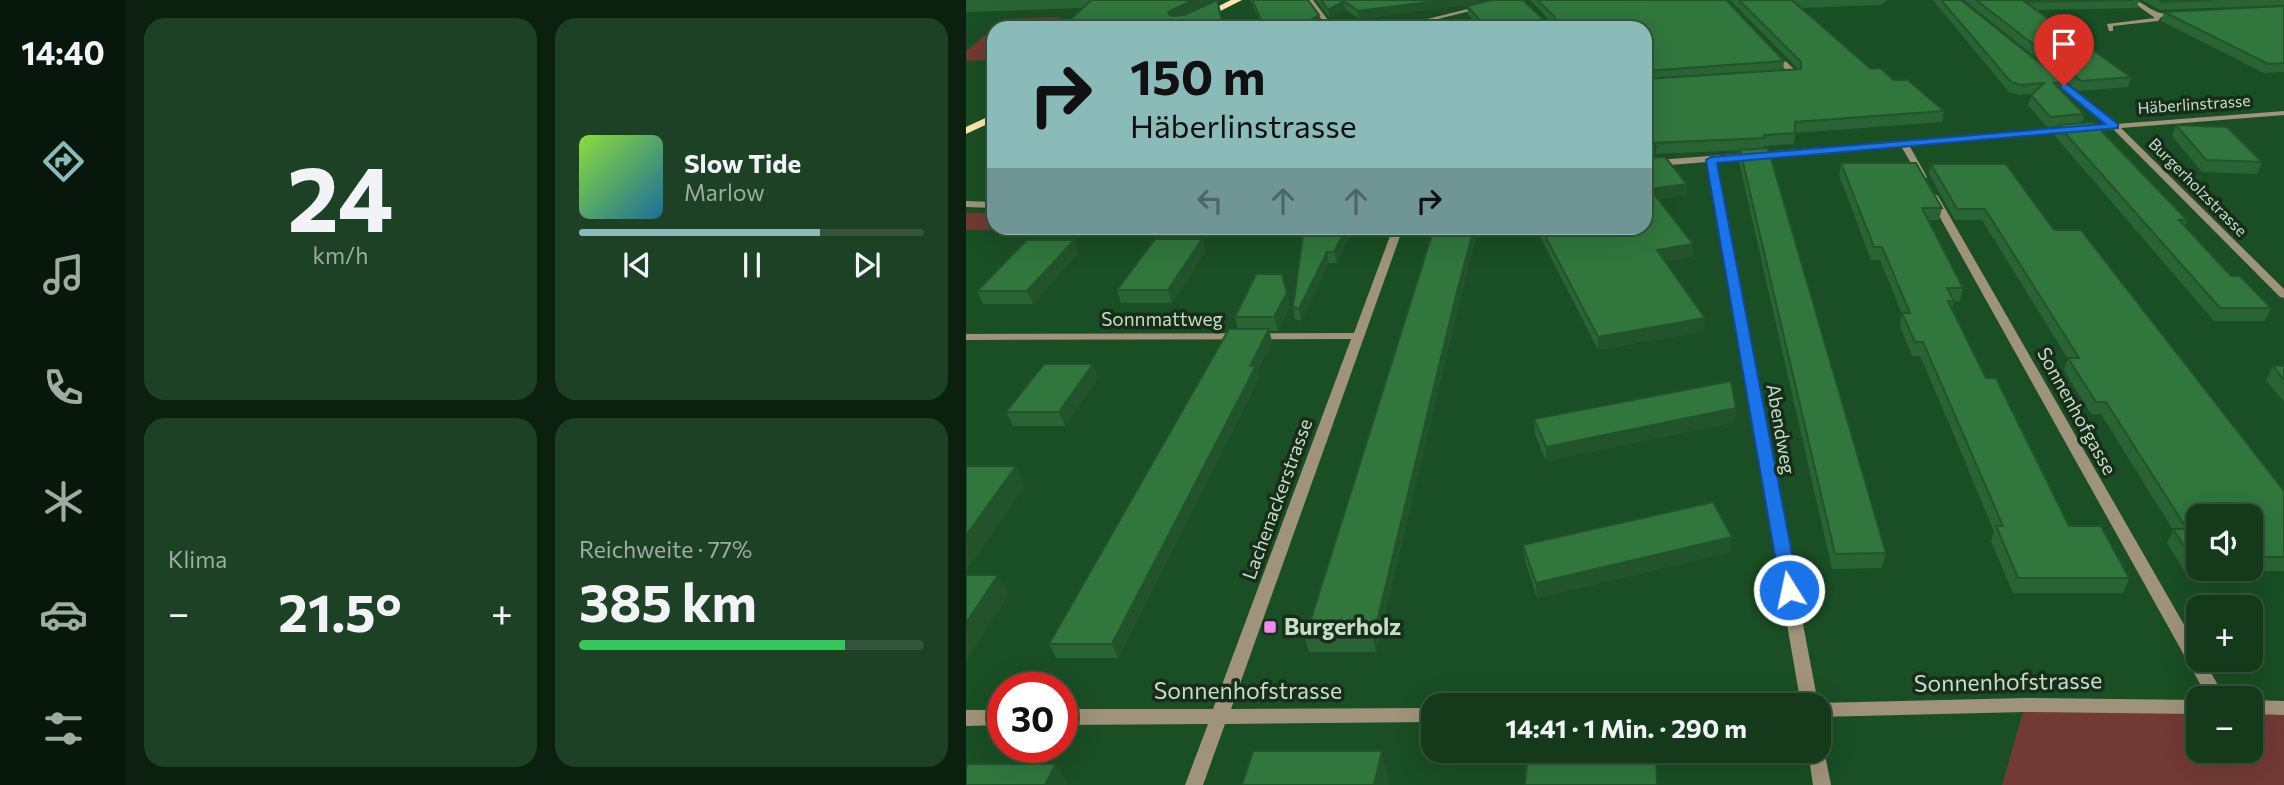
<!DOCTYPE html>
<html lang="de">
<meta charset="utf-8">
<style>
:root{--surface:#143a1b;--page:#1d4124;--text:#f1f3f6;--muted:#9dada3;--line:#33543a;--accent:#8bbbb9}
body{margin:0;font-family:Commissioner,sans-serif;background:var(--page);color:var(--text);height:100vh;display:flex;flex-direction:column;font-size:26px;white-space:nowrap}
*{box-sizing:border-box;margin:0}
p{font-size:23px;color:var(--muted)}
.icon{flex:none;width:38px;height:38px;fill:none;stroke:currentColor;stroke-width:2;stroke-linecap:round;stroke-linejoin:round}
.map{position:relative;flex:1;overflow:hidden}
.details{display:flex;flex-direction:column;gap:18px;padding:18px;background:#0b200f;width:840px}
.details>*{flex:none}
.banner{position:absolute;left:21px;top:21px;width:665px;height:214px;border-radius:21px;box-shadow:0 7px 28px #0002,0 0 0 2px var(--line);background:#8bbbb9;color:#111;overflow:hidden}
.tools{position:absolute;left:1220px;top:504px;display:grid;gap:14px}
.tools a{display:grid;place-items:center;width:77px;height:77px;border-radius:14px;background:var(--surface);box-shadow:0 7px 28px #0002,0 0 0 2px var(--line);font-size:35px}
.speed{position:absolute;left:21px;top:672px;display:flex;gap:14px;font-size:35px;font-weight:700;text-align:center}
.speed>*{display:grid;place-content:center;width:91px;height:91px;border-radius:50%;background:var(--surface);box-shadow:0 7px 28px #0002,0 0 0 2px var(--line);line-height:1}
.speed .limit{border:10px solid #d22;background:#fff;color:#111}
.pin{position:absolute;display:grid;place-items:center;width:60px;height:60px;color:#fff;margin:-72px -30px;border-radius:50% 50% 50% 0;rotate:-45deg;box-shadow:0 0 7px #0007}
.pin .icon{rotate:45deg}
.me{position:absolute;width:77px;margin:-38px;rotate:350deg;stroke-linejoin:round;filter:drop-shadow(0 0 5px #0008)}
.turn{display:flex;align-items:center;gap:24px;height:147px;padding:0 28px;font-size:32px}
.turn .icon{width:91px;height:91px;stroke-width:2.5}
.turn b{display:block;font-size:49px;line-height:60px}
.lanes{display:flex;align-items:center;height:66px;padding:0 28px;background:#0003;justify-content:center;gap:35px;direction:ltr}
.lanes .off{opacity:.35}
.big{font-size:52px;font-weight:700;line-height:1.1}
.details .widget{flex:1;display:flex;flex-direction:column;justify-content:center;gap:10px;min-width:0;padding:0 24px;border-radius:21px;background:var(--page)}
.details .dial{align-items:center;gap:0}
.dial b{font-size:91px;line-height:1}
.song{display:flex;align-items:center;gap:21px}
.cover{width:84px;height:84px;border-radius:10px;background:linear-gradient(135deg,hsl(90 70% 55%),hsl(200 70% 35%))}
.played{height:7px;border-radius:4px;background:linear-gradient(90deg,var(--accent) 70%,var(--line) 70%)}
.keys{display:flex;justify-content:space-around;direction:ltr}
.heat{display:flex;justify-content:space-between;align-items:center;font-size:38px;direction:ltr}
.charge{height:10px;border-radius:5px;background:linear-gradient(90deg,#34c759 77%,var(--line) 0)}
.details .tiles{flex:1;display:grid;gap:18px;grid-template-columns:repeat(2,1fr)}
.trip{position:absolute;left:455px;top:693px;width:410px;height:70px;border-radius:21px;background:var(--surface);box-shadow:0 7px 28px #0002,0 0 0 2px var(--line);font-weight:700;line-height:70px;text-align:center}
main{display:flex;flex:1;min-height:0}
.tab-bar{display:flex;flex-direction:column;width:126px;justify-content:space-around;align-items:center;background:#08170b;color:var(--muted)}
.tab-bar .icon{width:49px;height:49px}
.tab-bar .on{color:var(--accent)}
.tab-bar b{font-size:32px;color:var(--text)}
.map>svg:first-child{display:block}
</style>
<main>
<nav class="tab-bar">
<b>14:40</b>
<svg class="icon on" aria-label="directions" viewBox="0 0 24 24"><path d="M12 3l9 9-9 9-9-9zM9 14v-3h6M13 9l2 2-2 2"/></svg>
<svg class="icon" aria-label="music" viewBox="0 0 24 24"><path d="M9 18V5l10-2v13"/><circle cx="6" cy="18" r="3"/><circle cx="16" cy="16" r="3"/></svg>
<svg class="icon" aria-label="phone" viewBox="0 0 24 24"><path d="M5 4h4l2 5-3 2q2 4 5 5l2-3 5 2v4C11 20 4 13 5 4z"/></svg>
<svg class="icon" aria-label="climate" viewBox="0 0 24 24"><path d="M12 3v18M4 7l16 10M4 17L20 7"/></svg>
<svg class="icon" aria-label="car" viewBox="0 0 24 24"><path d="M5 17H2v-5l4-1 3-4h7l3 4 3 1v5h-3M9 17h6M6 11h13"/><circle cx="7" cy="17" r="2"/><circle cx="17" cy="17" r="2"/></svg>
<svg class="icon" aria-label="filters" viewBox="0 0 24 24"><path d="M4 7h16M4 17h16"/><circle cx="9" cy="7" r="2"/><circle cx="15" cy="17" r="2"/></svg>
</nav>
<section class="details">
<div class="tiles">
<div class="widget dial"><b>24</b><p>km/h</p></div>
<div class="widget">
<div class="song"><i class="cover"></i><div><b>Slow Tide</b><p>Marlow</p></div></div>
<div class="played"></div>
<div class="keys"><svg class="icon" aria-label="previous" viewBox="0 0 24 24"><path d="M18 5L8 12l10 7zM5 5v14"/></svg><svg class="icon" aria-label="pause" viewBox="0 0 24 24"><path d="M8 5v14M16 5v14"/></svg><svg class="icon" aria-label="next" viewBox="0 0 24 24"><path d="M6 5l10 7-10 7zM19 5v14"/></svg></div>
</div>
<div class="widget"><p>Klima</p>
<div class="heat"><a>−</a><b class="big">21.5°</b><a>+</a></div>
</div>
<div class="widget"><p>Reichweite · 77%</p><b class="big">385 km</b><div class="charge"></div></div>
</div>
</section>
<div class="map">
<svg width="1318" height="785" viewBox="0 0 1318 785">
<rect width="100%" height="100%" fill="#1a4e24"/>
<g fill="#713a34">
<polygon points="94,17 83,28 28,28 28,60 0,61 0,51 38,19"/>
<polygon points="0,213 28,213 28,228 203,228 0,230"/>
<polygon points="1059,705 1232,707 1232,751 1284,751 1285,708 1318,709 1318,785 1036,785"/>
</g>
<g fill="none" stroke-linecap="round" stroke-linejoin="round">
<g fill="#9f9479" fill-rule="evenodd">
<polygon points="341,0 347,0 368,28 362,28"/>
<polygon points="538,0 548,0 436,28 425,28"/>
<path d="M1164,0C1175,0 1181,8 1191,12C1198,15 1207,12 1214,14L1195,17L1192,21L1147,26V31H1143L1141,24L1189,18Z"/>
<polygon points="805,51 809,51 832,73 832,77 826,77 805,53"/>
<polygon points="1081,73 1087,73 1150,124 1318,111 1318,115 1155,128 1318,289 1318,298 1314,297 1147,129 943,145 961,177 957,180 953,177 935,146 749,161 852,703 1059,698 1232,700 1232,714 1059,712 852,717 852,705 835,705 741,162 679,167 679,161 1141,125 1081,77"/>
<polygon points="967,193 972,196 1232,649 1232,660 1238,660 1259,698 1242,698 962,196"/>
<polygon points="0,201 28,202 28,208 0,207"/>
<polygon points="427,228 437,228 265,709 467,708 467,722 259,724 237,785 219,785 242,724 96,725 96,709 247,709 385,339 0,340 0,334 388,333"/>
<polygon points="1284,700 1318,701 1318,715 1284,714"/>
<polygon points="0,710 37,710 37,725 0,726"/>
<polygon points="852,743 857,745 865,785 847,785 842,751 852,751"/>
</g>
<g fill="#fde5ae" fill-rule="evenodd">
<polygon points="265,0 276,0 221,28 209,28"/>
<polygon points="28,114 28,121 0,134 0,127"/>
</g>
</g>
<g fill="#296534" fill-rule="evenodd">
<polygon points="0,0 251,0 117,8 0,12"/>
<polygon points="284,0 342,0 355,23 346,28 297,28"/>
<polygon points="350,0 511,0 511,3 579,21 585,22 564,0 760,0 818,61 817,70 832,69 764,0 922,0 915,5 835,8 905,69 928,80 978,111 976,122 829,133 828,144 798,146 798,148 920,553 916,568 866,569 773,162 774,150 778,150 690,154 690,158 721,195 692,199 727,256 698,261 738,331 632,350 570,228 679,228 679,28 514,28 502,14 501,6 507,4 393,19 379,9 364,18"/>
<polygon points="967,0 995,0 1098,82 1096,91 1118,114 1116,123 1221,220 1219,226 1265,276 1305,308 1299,321 1248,321 1089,136 1092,126 1081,127 1062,105 1066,94 1053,95 1043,92"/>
<polygon points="998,0 1173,0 1171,8 1071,10 1165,77 1162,87 1112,91"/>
<polygon points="1176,0 1318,0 1318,5 1194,10"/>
<polygon points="1318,6 1318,72 1298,73 1195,21 1198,12"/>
<polygon points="1210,125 1296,162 1291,174 1236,172 1206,136"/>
<polygon points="875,163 976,208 973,220 962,220 997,288 994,301 988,301 986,309 1020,378 1103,526 1163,578 1157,593 1047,593 1025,541 1028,532 985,428 954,356 946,356 934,326 936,314 914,260 905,260 873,175"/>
<path d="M965,164L1088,230L1318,491V571H1218L1201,543L1207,530L1135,414H1125L1098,370L1102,359L1016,220H989L963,174ZM1232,516H1284V569H1232Z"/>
<polygon points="338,228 387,228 371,263 363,263 335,321 329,319 327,307"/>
<polygon points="468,228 511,228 512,231 493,303 410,652 343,652 339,638"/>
<polygon points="236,239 240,251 206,303 155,303 151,290"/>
<polygon points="108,240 112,253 67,304 17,304 11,291"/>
<polygon points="324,306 312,331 303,331 306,342 291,371 293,379 152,658 90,658 83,644 272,329 269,317"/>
<polygon points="1307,366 1318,366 1318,402 1300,380"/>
<polygon points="132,378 99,426 47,426 40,412"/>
<polygon points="568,419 769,422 580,461 569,434"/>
<polygon points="557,545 765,552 571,598 559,560"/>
</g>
<g fill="#22532b">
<polygon points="227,0 251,0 206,27 202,12"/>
<polygon points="478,0 511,0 512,4 393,19 392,11"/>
<polygon points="378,1 379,9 364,18 362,10"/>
<polygon points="353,15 355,23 346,28 330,28"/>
<polygon points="690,147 690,158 679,159 679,148"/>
<polygon points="721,184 721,195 684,200 684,189"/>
<polygon points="380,228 387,228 371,263 368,252"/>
<polygon points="508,228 511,228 512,231 493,303 410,652 407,638 491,292"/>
<polygon points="236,239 240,251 206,303 202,290"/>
<polygon points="108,240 112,253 67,304 61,291"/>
<polygon points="727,244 727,256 690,262 691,250"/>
<polygon points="361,252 363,263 335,321 333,309"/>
<polygon points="321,293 324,306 312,331 308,317"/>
<polygon points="739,318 738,331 632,350 632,337"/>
<polygon points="303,329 306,342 291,371 293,379 152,658 146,644"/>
<polygon points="127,364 132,378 99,426 93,412"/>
<polygon points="770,408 769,422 580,461 580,447"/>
<polygon points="50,466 59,486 0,572 0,536"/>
<polygon points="766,537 765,552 571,598 570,583"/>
<polygon points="32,575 43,594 0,661 0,623"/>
<polygon points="416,751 423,782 423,785 408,785"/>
<polygon points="90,764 102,785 79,785"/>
</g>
<g fill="#30763d" stroke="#22532b" stroke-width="2">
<polygon points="125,0 227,0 202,12 205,16 218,15 251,0 258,28 96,28"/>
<polygon points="286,0 342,0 353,15 330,28 299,28"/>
<polygon points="355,0 478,0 392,11 378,1 362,10"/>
<polygon points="526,0 557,0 579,21 588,22 589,17 571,0 760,0 818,61 679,71 679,28 521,28 501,6"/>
<polygon points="773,0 826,0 905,69 914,68 928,80 942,80 978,111 829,122 829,133 798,135 799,138 687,143 690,147 679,148 679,79 835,69 835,62"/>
<polygon points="975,0 995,0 1098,82 1088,83 1118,114 1084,117 1065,95 1078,83 1055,85 1045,82"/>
<polygon points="1010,0 1167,0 1059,2 1165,77 1115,81"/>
<polygon points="1193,0 1245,0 1196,2"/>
<polygon points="1318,6 1318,63 1302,64 1198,12"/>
<polygon points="1127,122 1221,220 1213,220 1265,276 1274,276 1305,308 1254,308 1092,125"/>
<polygon points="1210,125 1261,127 1296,162 1240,160"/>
<polygon points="802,148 920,553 869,554 774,150"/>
<polygon points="699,157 721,184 684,189 727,244 691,250 739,318 632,337 575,228 679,228 679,158"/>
<polygon points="875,163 950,163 976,208 956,208 997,288 981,288 988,301 982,301 1020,378 1030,378 1103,526 1135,526 1163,578 1052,578 1030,526 1037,526 957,342 949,342 936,313 944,313 916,247 908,247"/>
<polygon points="965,164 1040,164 1088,230 1115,230 1318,491 1318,557 1284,557 1284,516 1232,516 1232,557 1225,557 1207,529 1221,529 1140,402 1130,402 1102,358 1113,358 1019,209 991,209"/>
<polygon points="338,228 380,228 368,252 361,252 333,309 327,307"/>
<polygon points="468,228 508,228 491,292 407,638 339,638"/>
<polygon points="189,239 236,239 202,290 151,290"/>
<polygon points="61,240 108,240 61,291 11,291"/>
<polygon points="290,274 316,274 321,293 308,317 269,317"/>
<polygon points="263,329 303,329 284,366 290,366 146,644 83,644"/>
<polygon points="78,364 127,364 93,412 40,412"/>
<polygon points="1307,366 1318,366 1318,380"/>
<polygon points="765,381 770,408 580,447 568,419"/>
<polygon points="0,466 50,466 0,536"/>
<polygon points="747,502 766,537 570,583 557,545"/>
<polygon points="0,575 32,575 0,623"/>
<polygon points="287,751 416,751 408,785 276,785"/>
<polygon points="562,751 690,751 691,785 559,785"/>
<polygon points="2,764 90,764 79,785 0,785 0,767"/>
</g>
<polygon fill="#1a73e8" stroke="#114b97" stroke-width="2" points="1095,84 1101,84 1152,124 1152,128 751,163 833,590 830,596 816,596 740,160 745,157 1139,124 1095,88"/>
<rect fill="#f38af2" stroke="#182e1b" stroke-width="2.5" x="297" y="620" width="14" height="14" rx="3.5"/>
<g text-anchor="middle" stroke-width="7" stroke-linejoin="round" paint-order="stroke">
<g font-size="16" fill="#c4dfc6" stroke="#182e1b">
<text transform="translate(1228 104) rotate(-4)" y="6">Häberlinstrasse</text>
<text transform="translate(1232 187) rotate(45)" y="6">Burgerholzstrasse</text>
</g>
<g font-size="19" fill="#c4dfc6" stroke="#182e1b">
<text x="196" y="326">Sonnmattweg</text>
<text transform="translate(1111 411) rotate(61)" y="7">Sonnenhofgasse</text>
<text transform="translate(815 429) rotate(80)" y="7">Abendweg</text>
<text transform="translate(311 499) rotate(-70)" y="7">Lachenackerstrasse</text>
</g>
<g font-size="23" font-weight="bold" fill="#c4dfc6" stroke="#182e1b" text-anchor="start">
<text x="318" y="635">Burgerholz</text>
</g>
<g font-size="23" fill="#c4dfc6" stroke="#182e1b">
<text transform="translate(1042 682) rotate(-1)" y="8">Sonnenhofstrasse</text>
<text x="282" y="699">Sonnenhofstrasse</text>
</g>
</g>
</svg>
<div class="tools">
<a><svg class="icon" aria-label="sound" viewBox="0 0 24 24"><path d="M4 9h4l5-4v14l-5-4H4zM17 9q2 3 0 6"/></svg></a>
<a>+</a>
<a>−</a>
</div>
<div class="speed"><div class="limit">30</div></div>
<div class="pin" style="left:1098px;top:86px;background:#d93025"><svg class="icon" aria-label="arrive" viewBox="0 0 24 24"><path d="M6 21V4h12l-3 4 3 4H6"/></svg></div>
<svg class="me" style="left:823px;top:590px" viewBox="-20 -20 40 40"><circle r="17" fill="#1a73e8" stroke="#fff" stroke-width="3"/><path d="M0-11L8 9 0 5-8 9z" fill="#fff"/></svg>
<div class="trip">14:41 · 1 Min. · 290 m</div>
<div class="banner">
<div class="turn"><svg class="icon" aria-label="right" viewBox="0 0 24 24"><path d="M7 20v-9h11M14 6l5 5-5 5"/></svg><div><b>150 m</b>Häberlinstrasse</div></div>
<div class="lanes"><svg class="icon off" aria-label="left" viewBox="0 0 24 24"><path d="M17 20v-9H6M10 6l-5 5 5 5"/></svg><svg class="icon off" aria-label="ahead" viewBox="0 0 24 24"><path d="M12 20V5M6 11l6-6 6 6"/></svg><svg class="icon off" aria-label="ahead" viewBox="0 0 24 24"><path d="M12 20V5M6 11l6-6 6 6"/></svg><svg class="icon" aria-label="right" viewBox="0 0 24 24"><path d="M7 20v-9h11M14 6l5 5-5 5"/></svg></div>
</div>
</div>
</main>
